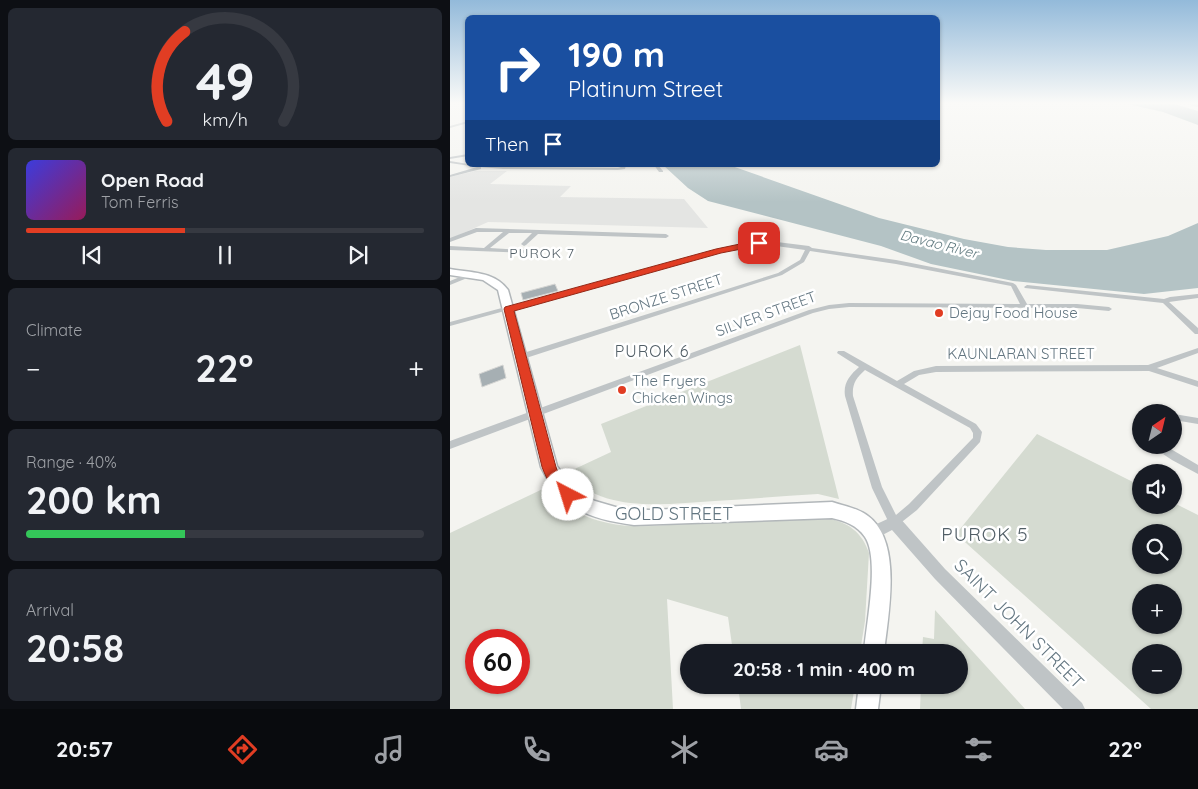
<!DOCTYPE html>
<meta charset="utf-8">
<style>
:root{--surface:#171b24;--page:#242831;--text:#f1f3f6;--muted:#9ea1a6;--line:#363941;--accent:#e13d23}
body{margin:0;font-family:Quicksand,sans-serif;background:var(--page);color:var(--text);height:100vh;display:flex;flex-direction:column;font-size:19px;white-space:nowrap}
*{box-sizing:border-box;margin:0}
p{font-size:16px;color:var(--muted)}
.icon{flex:none;width:28px;height:28px;fill:none;stroke:currentColor;stroke-width:2;stroke-linecap:round;stroke-linejoin:round}
.map{position:relative;flex:1;overflow:hidden}
.panel{display:flex;flex-direction:column;gap:8px;padding:8px;background:#0d0f14;width:450px}
.panel>*{flex:none}
.top-card{position:absolute;left:15px;top:15px;width:475px;height:152px;border-radius:8px;box-shadow:0 1px 4px #0004;background:#1a4fa0;color:#fff;overflow:hidden}
.needle{width:32px;rotate:35deg}
.buttons{position:absolute;left:682px;top:404px;display:grid;gap:10px}
.buttons a{display:grid;place-items:center;width:50px;height:50px;border-radius:50%;background:var(--surface);box-shadow:0 1px 4px #0004;font-size:25px}
.speed{position:absolute;left:15px;top:629px;display:flex;gap:10px;font-size:25px;font-weight:700;text-align:center}
.speed>*{display:grid;place-content:center;width:65px;height:65px;border-radius:50%;background:var(--surface);box-shadow:0 1px 4px #0004;line-height:1}
.speed .limit{border:8px solid #d22;background:#fff;color:#111}
.pin{position:absolute;display:grid;place-items:center;width:42px;height:42px;color:#fff;margin:-21px;border-radius:10px;box-shadow:0 2px 8px #0006}
.me{position:absolute;width:55px;margin:-28px;rotate:320deg;stroke-linejoin:round;filter:drop-shadow(0 0 4px #0008)}
.turn{display:flex;align-items:center;gap:18px;height:105px;padding:0 20px;font-size:22px}
.turn .icon{width:65px;height:65px;stroke-width:2.5}
.turn b{display:block;font-size:35px;line-height:42px}
.then{display:flex;align-items:center;height:48px;padding:0 20px;background:#0003;gap:10px;font-size:19px}
.big{font-size:38px;font-weight:700;line-height:1.1}
.panel .card{flex:1;display:flex;flex-direction:column;justify-content:center;gap:8px;min-width:0;padding:0 18px;border-radius:8px;background:var(--page)}
.panel .dial{align-items:center;gap:0}
.dial svg{height:130px;overflow:visible;fill:none;stroke:var(--line);stroke-width:7;stroke-linecap:round;text-anchor:middle}
.dial text{fill:var(--text);stroke:none}
.song{display:flex;align-items:center;gap:15px}
.cover{width:60px;height:60px;border-radius:8px;background:linear-gradient(135deg,hsl(240 70% 55%),hsl(330 70% 35%))}
.played{height:5px;border-radius:2px;background:linear-gradient(90deg,var(--accent) 40%,var(--line) 40%)}
.keys{display:flex;justify-content:space-around;direction:ltr}
.heat{display:flex;justify-content:space-between;align-items:center;font-size:28px;direction:ltr}
.charge{height:8px;border-radius:4px;background:linear-gradient(90deg,#34c759 40%,var(--line) 0)}
.trip{position:absolute;left:230px;top:644px;width:288px;height:50px;border-radius:25px;background:var(--surface);box-shadow:0 1px 4px #0004;font-weight:700;line-height:50px;text-align:center}
.menu{display:flex;height:80px;justify-content:space-around;align-items:center;background:#090b0e;color:var(--muted)}
.menu .icon{width:35px;height:35px}
.menu .selected{color:var(--accent)}
.menu b{font-size:22px;color:var(--text)}
main{display:flex;flex:1;min-height:0}
.map>svg:first-child{display:block}
</style>
<main>
<section class="panel">
<div class="card dial"><svg viewBox="0 0 100 80">
<path d="M14 69A42 42 0 1 1 86 69"/>
<path d="M14 69A42 42 0 0 1 25 14" stroke="#e13d23"/>
<text x="50" y="56" font-size="32" font-weight="700">49</text>
<text x="50" y="72" font-size="11">km/h</text>
</svg></div>
<div class="card">
<div class="song"><i class="cover"></i><div><b>Open Road</b><p>Tom Ferris</p></div></div>
<div class="played"></div>
<div class="keys"><svg class="icon" aria-label="previous" viewBox="0 0 24 24"><path d="M18 5L8 12l10 7zM5 5v14"/></svg><svg class="icon" aria-label="pause" viewBox="0 0 24 24"><path d="M8 5v14M16 5v14"/></svg><svg class="icon" aria-label="next" viewBox="0 0 24 24"><path d="M6 5l10 7-10 7zM19 5v14"/></svg></div>
</div>
<div class="card"><p>Climate</p>
<div class="heat"><a>−</a><b class="big">22°</b><a>+</a></div>
</div>
<div class="card"><p>Range · 40%</p><b class="big">200 km</b><div class="charge"></div></div>
<div class="card"><p>Arrival</p><b class="big">20:58</b></div>
</section>
<div class="map">
<svg width="748" height="709" viewBox="0 0 748 709">
<rect width="100%" height="100%" fill="#f4f4f0"/>
<polygon fill="#e4e5e3" points="25,171 57,171 40,184 121,186 110,197 234,199 258,228 38,222 0,239 0,177"/>
<g fill="#d5dbd1" fill-rule="evenodd">
<path d="M350,345L389,499L368,494C333,496 299,499 265,501C215,504 153,514 116,473L161,452L151,424Z"/>
<path d="M587,434L691,486V505H724V503L748,515V709H701L506,534ZM724,532V565H691V532ZM724,592V625H691V592ZM691,652H724V685H691Z"/>
<path d="M97,487C111,506 134,518 158,523C183,529 212,525 238,524C284,522 330,521 376,518C398,522 412,532 419,553L415,621L410,652H283L278,617L217,599L223,709H0V533ZM26,640H69V682H26Z"/>
<polygon points="485,610 575,709 470,709 471,685 509,685 509,652 472,652 473,637 484,639"/>
<polygon points="288,685 405,685 401,709 291,709"/>
</g>
<g fill="#b4c3c5">
<polygon points="673,103 721,103 748,111 748,125 713,112"/>
<polygon points="213,165 279,165 429,218 514,239 558,247 596,250 657,250 718,236 748,223 748,288 694,294 563,281 481,264 431,246 258,201 238,188"/>
</g>
<g fill="#a6afb3" stroke="#d5d5d3">
<polygon points="105,284 108,291 73,300 71,293"/>
<polygon points="53,365 56,378 32,387 29,374"/>
</g>
<g fill="none" stroke-linecap="round" stroke-linejoin="round">
<defs>
<g id="primary">
<path d="M0,269C21,273 44,271 58,290L107,466L122,487L134,496L145,501L169,508L199,510L382,502C394,506 408,508 418,516C453,542 438,615 434,652H414C416,625 430,559 415,537C407,525 395,521 382,518L184,525C139,519 112,509 91,467L48,290L33,280L0,275Z"/>
<polygon points="409,685 431,685 428,709 406,709"/>
</g>
</defs>
<use href="#primary" stroke="#b2b7ba" stroke-width="3"/>
<g fill="#bfc4c6" fill-rule="evenodd">
<polygon points="735,103 748,105 748,107 736,104"/>
<polygon points="18,121 18,123 0,128 0,126"/>
<polygon points="18,154 18,156 0,159 0,157"/>
<polygon points="0,161 18,164 18,165 53,167 168,168 171,167 172,165 176,165 175,169 168,170 53,169 31,167 31,169 0,177 0,175 27,167 0,163"/>
<polygon points="204,165 208,165 213,171 213,172 209,172"/>
<polygon points="26,228 216,234 219,236 216,238 88,234 76,245 74,246 71,244 82,233 59,233 40,248 75,250 78,252 77,253 0,250 0,246 34,248 53,232 27,232 0,242 0,238"/>
<polygon points="319,241 359,246 362,248 446,260 563,283 566,285 577,304 627,304 659,307 662,309 659,311 627,308 399,307 379,309 363,313 0,449 0,441 359,310 379,305 399,303 570,304 561,286 446,264 360,251 354,262 332,275 73,359 67,359 66,357 67,355 328,273 350,260 355,250 319,245 299,246 270,252 0,326 0,322 267,250 299,242"/>
<polygon points="20,273 23,275 22,276 0,285 0,281"/>
<polygon points="577,285 714,299 720,297 748,294 748,298 719,302 748,328 748,334 745,334 713,303 575,288 574,287"/>
<path d="M748,348V353L707,368L748,381V387L699,371L486,372L469,375L454,384L526,424L532,432L530,442L467,510L448,525L444,527L440,525L422,488L395,396C393,383 400,375 409,367L387,353L388,351H394L447,381L464,371L486,366L698,365ZM415,370L520,428L523,433V438L459,504L446,515L432,487L403,396C402,384 406,378 415,370Z"/>
<polygon points="724,414 748,418 748,424 724,420"/>
<polygon points="702,445 714,445 748,465 748,474 722,460 704,448"/>
</g>
<polygon fill="#bfc4c6" fill-rule="evenodd" points="444,516 449,517 495,569 632,703 635,709 613,709 485,579 442,530 423,540 418,538 416,533 418,528"/>
<use href="#primary" fill="#fff" fill-rule="evenodd"/>
</g>
<linearGradient id="sky" x2="0" y2="1"><stop stop-color="#93bada"/><stop offset="0.51" stop-color="#fafaf8"/><stop offset="1" stop-color="#fafaf8" stop-opacity="0"/></linearGradient>
<rect width="748" height="202" fill="url(#sky)"/>
<path fill="#e13d23" stroke="#922817" d="M309,240L312,241V245L271,253L64,311L106,467L109,475L126,495L124,499L118,501C105,496 97,480 92,467L54,309L55,307L266,249Z"/>
<g fill="#e13d23" stroke="#fff" stroke-width="2">
<circle cx="489" cy="313" r="5"/>
<circle cx="172" cy="390" r="5"/>
</g>
<g text-anchor="middle" stroke-width="5" stroke-linejoin="round" paint-order="stroke">
<g font-size="14" font-style="italic" fill="#5f797f" stroke="#fff">
<text transform="translate(489 244) rotate(14)" y="5">Davao River</text>
</g>
<g font-size="14" letter-spacing="1" fill="#515e66" stroke="#fff">
<text x="92" y="258">PUROK 7</text>
</g>
<g font-size="15" fill="#637681" stroke="#fff">
<text transform="translate(216 297) rotate(-18)" y="5">BRONZE STREET</text>
<text transform="translate(316 314) rotate(-20)" y="5">SILVER STREET</text>
<text x="571" y="359">KAUNLARAN STREET</text>
</g>
<g font-size="15" fill="#637681" stroke="#fff" text-anchor="start">
<text x="499" y="318">Dejay Food House</text>
<text x="182" y="386">The Fryers<tspan x="182" dy="17">Chicken Wings</tspan></text>
</g>
<g font-size="16" letter-spacing="1" fill="#515e66" stroke="#fff">
<text x="202" y="357">PUROK 6</text>
</g>
<g font-size="18" fill="#637681" stroke="#fff">
<text x="224" y="520">GOLD STREET</text>
<text transform="translate(569 624) rotate(45)" y="6">SAINT JOHN STREET</text>
</g>
<g font-size="19" letter-spacing="1" fill="#515e66" stroke="#fff">
<text x="535" y="541">PUROK 5</text>
</g>
</g>
</svg>
<div class="buttons">
<a><svg class="needle" viewBox="-14 -14 28 28"><path d="M0-13l5 13h-10z" fill="#e53935"/><path d="M0 13l5-13h-10z" fill="#9ea1a6"/></svg></a>
<a><svg class="icon" aria-label="sound" viewBox="0 0 24 24"><path d="M4 9h4l5-4v14l-5-4H4zM17 9q2 3 0 6"/></svg></a>
<a><svg class="icon" aria-label="search" viewBox="0 0 24 24"><circle cx="10" cy="10" r="6"/><path d="M15 15l6 6"/></svg></a>
<a>+</a>
<a>−</a>
</div>
<div class="speed"><div class="limit">60</div></div>
<div class="pin" style="left:309px;top:243px;background:#d93025"><svg class="icon" aria-label="arrive" viewBox="0 0 24 24"><path d="M6 21V4h12l-3 4 3 4H6"/></svg></div>
<svg class="me" style="left:118px;top:495px" viewBox="-20 -20 40 40"><circle r="19" fill="#fff"/><path d="M0-13L10 11 0 6-10 11z" fill="#e13d23"/></svg>
<div class="trip">20:58 · 1 min · 400 m</div>
<div class="top-card">
<div class="turn"><svg class="icon" aria-label="right" viewBox="0 0 24 24"><path d="M7 20v-9h11M14 6l5 5-5 5"/></svg><div><b>190 m</b>Platinum Street</div></div>
<div class="then">Then<svg class="icon" aria-label="arrive" viewBox="0 0 24 24"><path d="M6 21V4h12l-3 4 3 4H6"/></svg></div>
</div>
</div>
</main>
<nav class="menu">
<b>20:57</b>
<svg class="icon selected" aria-label="directions" viewBox="0 0 24 24"><path d="M12 3l9 9-9 9-9-9zM9 14v-3h6M13 9l2 2-2 2"/></svg>
<svg class="icon" aria-label="music" viewBox="0 0 24 24"><path d="M9 18V5l10-2v13"/><circle cx="6" cy="18" r="3"/><circle cx="16" cy="16" r="3"/></svg>
<svg class="icon" aria-label="phone" viewBox="0 0 24 24"><path d="M5 4h4l2 5-3 2q2 4 5 5l2-3 5 2v4C11 20 4 13 5 4z"/></svg>
<svg class="icon" aria-label="climate" viewBox="0 0 24 24"><path d="M12 3v18M4 7l16 10M4 17L20 7"/></svg>
<svg class="icon" aria-label="car" viewBox="0 0 24 24"><path d="M5 17H2v-5l4-1 3-4h7l3 4 3 1v5h-3M9 17h6M6 11h13"/><circle cx="7" cy="17" r="2"/><circle cx="17" cy="17" r="2"/></svg>
<svg class="icon" aria-label="filters" viewBox="0 0 24 24"><path d="M4 7h16M4 17h16"/><circle cx="9" cy="7" r="2"/><circle cx="15" cy="17" r="2"/></svg>
<b>22°</b>
</nav>
